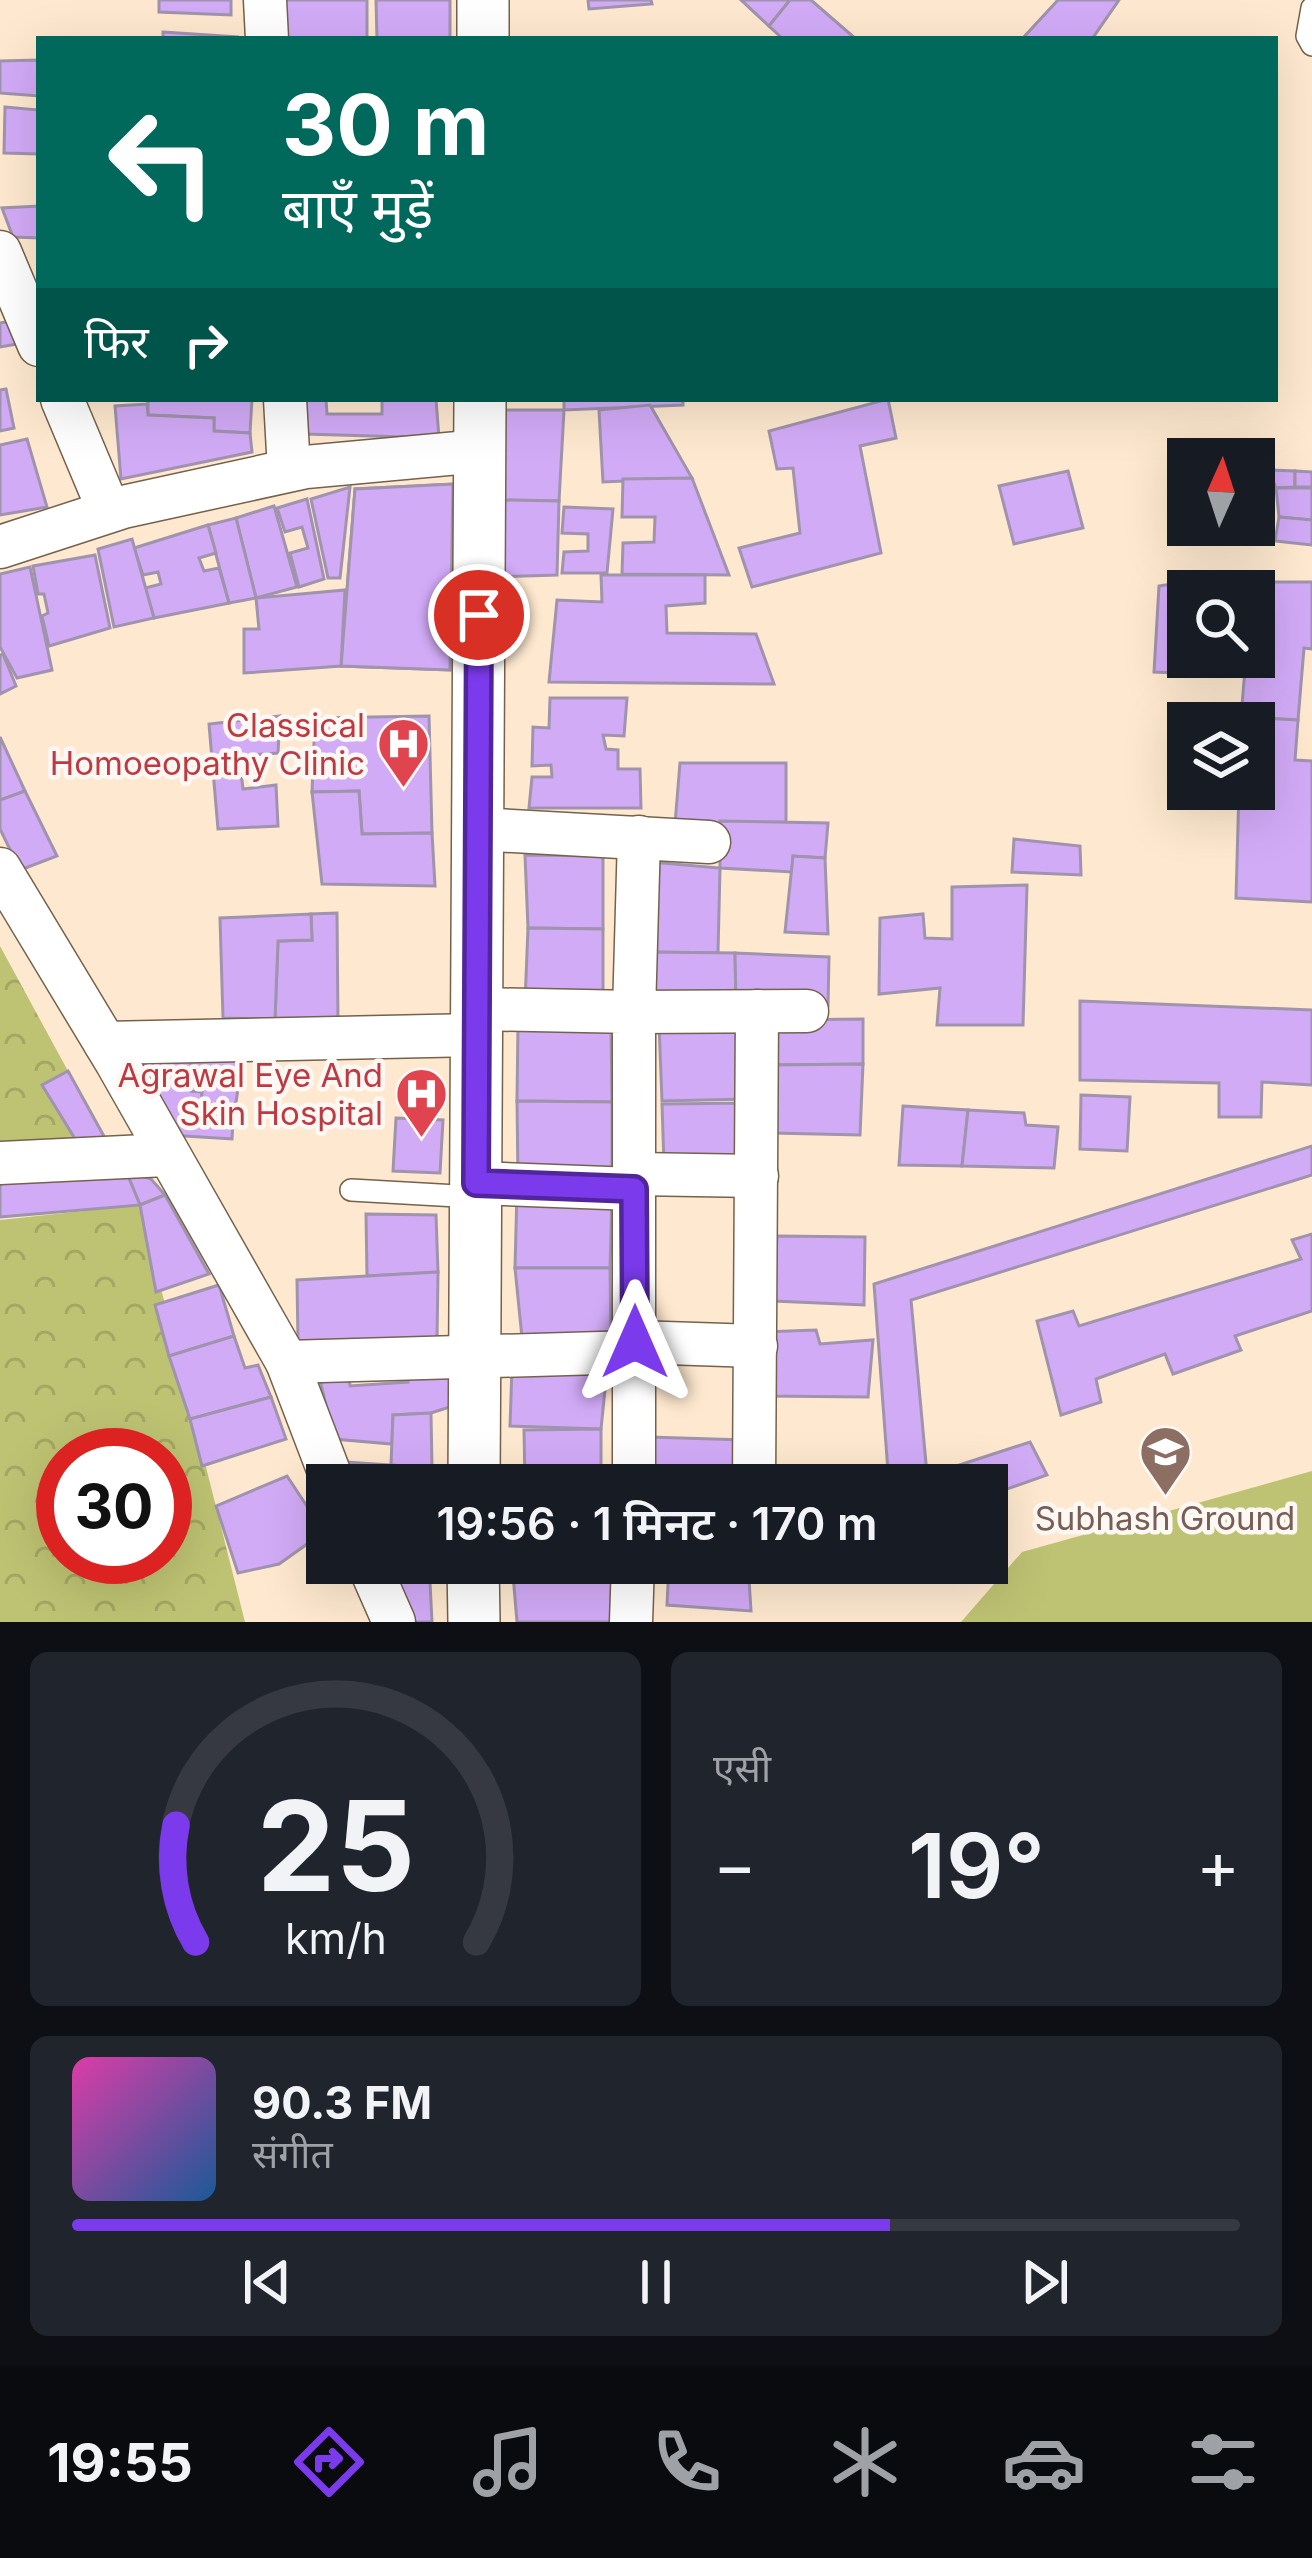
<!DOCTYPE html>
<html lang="hi">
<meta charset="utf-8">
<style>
:root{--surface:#171b24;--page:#20242c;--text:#f1f3f6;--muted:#9ea1a6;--line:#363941;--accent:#7c3aed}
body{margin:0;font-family:Inter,"Noto Sans Devanagari",sans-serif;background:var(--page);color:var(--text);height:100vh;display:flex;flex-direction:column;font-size:45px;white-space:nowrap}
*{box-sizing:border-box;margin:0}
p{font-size:39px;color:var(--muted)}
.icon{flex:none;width:66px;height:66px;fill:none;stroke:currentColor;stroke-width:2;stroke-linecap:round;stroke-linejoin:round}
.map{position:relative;height:1622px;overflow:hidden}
.sheet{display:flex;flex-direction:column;gap:30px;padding:30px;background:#0d0f14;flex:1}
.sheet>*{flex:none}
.top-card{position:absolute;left:36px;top:36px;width:1242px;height:366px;border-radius:0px;box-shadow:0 12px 48px #0002;background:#00695c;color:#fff;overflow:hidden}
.needle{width:78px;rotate:3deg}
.controls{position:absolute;left:1167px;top:438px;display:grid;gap:24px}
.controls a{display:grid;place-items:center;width:108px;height:108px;border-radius:0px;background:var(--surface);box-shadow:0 12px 48px #0002;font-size:60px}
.speed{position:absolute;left:36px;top:1428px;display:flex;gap:24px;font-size:60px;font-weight:700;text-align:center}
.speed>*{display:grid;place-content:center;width:156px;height:156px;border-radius:50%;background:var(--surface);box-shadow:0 12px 48px #0002;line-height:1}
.speed .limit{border:18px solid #d22;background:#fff;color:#111}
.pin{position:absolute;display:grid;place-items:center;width:102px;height:102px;color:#fff;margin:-51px;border:6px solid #fff;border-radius:50%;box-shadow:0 3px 12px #0007}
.me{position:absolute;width:132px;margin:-66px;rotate:0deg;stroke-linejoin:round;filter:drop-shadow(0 0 9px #0008)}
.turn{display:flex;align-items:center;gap:42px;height:252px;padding:0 48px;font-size:54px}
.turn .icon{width:156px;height:156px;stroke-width:2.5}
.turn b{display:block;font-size:84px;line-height:102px}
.then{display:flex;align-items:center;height:114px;padding:0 48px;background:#0003;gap:24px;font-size:45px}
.big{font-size:90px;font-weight:600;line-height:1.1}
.sheet .widget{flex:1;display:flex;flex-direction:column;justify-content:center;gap:18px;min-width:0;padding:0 42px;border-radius:18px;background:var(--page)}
.sheet .dial{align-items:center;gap:0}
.dial svg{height:312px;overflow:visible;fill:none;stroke:var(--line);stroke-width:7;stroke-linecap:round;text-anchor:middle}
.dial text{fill:var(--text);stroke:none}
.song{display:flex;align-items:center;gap:36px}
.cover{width:144px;height:144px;border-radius:18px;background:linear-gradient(135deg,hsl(320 70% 55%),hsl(210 70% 35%))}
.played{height:12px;border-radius:6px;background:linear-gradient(90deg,var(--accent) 70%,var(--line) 70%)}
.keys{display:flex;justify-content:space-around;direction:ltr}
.heat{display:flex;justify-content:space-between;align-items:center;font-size:66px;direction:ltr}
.sheet .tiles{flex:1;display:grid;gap:30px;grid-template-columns:1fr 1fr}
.widget:last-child{grid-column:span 2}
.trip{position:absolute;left:306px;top:1464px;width:702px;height:120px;border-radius:0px;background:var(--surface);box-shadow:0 12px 48px #0002;font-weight:600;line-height:120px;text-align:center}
.tab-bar{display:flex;height:192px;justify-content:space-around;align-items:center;background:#090b0e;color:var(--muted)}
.tab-bar .icon{width:84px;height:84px}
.tab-bar .active{color:var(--accent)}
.tab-bar b{font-size:54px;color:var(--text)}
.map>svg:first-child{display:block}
</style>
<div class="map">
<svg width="1312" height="1622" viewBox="0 0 1312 1622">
<defs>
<pattern id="forest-crowns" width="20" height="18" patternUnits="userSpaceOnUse" patternTransform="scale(3)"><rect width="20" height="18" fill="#bec373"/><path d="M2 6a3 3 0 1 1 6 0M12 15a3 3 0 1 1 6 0" fill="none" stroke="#a3a763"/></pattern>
</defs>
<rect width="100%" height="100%" fill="#fee8cf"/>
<g fill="url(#forest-crowns)" fill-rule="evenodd">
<polygon points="0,946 68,1071 42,1085 77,1142 0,1143"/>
<path d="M140,1205L245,1622H0V1220ZM63,1455H165V1557H63Z"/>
</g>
<polygon fill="#bec373" points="1312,1471 1312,1622 961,1622 1022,1552"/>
<g fill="#d2abf7" stroke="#a093ad" stroke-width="3" fill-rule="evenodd">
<polygon points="159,0 231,0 231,15 159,12"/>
<polygon points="282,0 367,0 367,39 284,39"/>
<polygon points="376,0 450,0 450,39 377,39"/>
<polygon points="588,0 651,0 652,4 589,9"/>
<polygon points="741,0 790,0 769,26"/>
<polygon points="790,0 811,0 856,39 783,39 769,26"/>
<polygon points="1058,0 1119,0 1092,39 1022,39"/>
<polygon points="163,32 239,37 163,39"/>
<polygon points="39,60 39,96 0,93 0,61"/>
<polygon points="5,107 39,110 39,154 4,153"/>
<polygon points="39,206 39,238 13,237 2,208"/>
<polygon points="11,321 17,344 0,347 0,323"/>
<polygon points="6,389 14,428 0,431 0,390"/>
<polygon points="148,399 252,399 250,433 214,431 214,418 148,415"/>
<polygon points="305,399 326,399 327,414 382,414 382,399 436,399 439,438 305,434"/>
<polygon points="564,399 683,399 683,405 564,410"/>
<polygon points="888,399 896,438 860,446 881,553 752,587 739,548 800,533 793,468 777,469 769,431"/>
<polygon points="147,404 148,415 214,418 214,431 250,433 252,452 121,479 115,406"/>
<polygon points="650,405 692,478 603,482 599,410"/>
<polygon points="505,410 564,410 559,501 502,500"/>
<polygon points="27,439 47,507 0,515 0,445"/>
<polygon points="1269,470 1295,471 1295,487 1276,488"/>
<polygon points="1068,471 1083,528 1014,544 999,486"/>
<polygon points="1295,471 1312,472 1312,487 1295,487"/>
<polygon points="692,478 729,575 622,574 623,543 654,542 655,517 622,517 623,479"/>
<path d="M453,484L450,670L341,666L355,489ZM360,534H414L406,639L354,637Z"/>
<polygon points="453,484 450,670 341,666 355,489"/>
<polygon points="350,487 340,578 328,578 311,499"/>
<polygon points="1276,488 1312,488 1312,520 1279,517"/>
<polygon points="307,499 324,579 299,587 290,553 308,548 302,527 285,532 277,508"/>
<polygon points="502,500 559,501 557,575 496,577"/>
<polygon points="274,506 297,587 256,598 236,518"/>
<polygon points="564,507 613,509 607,573 562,573 564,552 588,551 588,534 562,533"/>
<polygon points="1279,517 1312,520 1312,545 1275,541"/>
<polygon points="236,518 256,598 229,603 208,525"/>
<polygon points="208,525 216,553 199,558 204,571 219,568 229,603 154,618 145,588 161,584 158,572 143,575 134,548"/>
<polygon points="132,539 154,618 114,627 98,549"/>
<polygon points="95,555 110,628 49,646 42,616 48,613 44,594 38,594 33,566"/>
<polygon points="30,567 52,670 17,678 0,647 0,574"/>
<polygon points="601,575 705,575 705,603 666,606 667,633 756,634 774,684 549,682 557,600 602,602"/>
<polygon points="1228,575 1228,591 1188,591 1188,657 1246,657 1245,676 1154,672 1159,586"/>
<polygon points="1252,582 1312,582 1312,649 1304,648 1298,720 1241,717 1246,657 1254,657"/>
<polygon points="345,590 341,666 244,673 244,629 259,629 256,598"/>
<polygon points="3,654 16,686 0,694 0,655"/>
<polygon points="550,698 627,698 624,736 603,735 606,749 618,750 618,769 640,769 641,808 529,808 532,777 552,777 551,765 532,766 533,727 549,728"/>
<polygon points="280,716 278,753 239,756 243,789 276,785 278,826 218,829 209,724"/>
<polygon points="429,716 432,833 362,834 359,791 312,792 315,718"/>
<polygon points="1241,717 1298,720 1295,760 1312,761 1312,902 1236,898 1239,789 1254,789 1254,723 1241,723"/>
<polygon points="0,737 25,791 0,800"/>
<polygon points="680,763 786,763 786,822 675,824"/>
<polygon points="25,791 57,856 20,870 0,829 0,800"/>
<polygon points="359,791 362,834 432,833 435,886 322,884 312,792"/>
<polygon points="720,821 828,823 825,858 793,856 792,872 720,868"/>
<polygon points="1014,839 1080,846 1081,875 1012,872"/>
<polygon points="525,855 603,856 603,929 528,928"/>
<polygon points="793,856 825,858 828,934 785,932"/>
<polygon points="651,862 720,868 718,953 649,952"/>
<polygon points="1027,885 1023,1025 937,1025 940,988 879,994 880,918 923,914 925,938 952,939 952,887"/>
<polygon points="337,913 338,1022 275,1019 278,941 312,940 311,914"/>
<polygon points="311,914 312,940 278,941 275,1019 223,1018 220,918"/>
<polygon points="528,928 603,929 603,1005 525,1002"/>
<polygon points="649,952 735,953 736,1005 653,1000"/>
<polygon points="735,953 829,957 828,1006 736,1005"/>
<polygon points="1080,1001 1312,1010 1312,1085 1262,1082 1261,1117 1219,1117 1219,1083 1080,1080"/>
<polygon points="863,1019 863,1064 773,1065 776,1020"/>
<polygon points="659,1024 746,1025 747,1099 662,1101"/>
<polygon points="518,1025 611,1026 612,1102 517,1101"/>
<polygon points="191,1054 191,1091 202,1092 201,1120 233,1122 232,1139 169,1135 135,1055"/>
<polygon points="191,1054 243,1056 233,1122 201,1120 202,1092 191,1091"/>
<polygon points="863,1064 860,1135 772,1133 773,1065"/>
<polygon points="68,1071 106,1140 77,1142 42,1085"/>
<polygon points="1081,1095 1130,1097 1127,1151 1080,1149"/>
<polygon points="517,1101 612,1102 612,1182 518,1180"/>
<polygon points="747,1103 748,1164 664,1164 662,1104"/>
<polygon points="903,1106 968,1110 962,1166 899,1165"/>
<polygon points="968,1110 1024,1113 1026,1125 1058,1127 1054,1168 962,1166"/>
<polygon points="396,1118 443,1120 440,1173 393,1171"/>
<polygon points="1312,1146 1312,1175 911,1300 928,1485 889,1485 874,1284"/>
<polygon points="126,1171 151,1179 165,1195 140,1205"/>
<polygon points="126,1171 140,1205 0,1217 0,1183"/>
<polygon points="517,1191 612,1195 610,1268 515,1268"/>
<polygon points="165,1195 209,1274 156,1292 140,1205"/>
<polygon points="366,1214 436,1215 438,1272 367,1276"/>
<polygon points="1312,1234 1312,1311 1235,1336 1241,1350 1173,1374 1165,1354 1096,1379 1101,1402 1061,1415 1037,1321 1073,1311 1079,1326 1301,1259 1292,1240"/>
<polygon points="777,1236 865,1237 864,1305 774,1301"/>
<polygon points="515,1268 610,1268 611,1336 522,1338"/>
<polygon points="438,1272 437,1341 298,1342 297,1280"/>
<polygon points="219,1285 234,1336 169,1356 155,1305"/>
<polygon points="816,1330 820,1344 873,1340 868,1397 763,1396 761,1332"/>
<polygon points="234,1336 245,1368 258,1365 271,1397 190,1419 169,1356"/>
<polygon points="317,1367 348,1368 350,1386 408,1382 408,1372 446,1370 459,1404 431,1413 393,1415 392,1444 334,1439"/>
<polygon points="512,1368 607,1370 601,1429 510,1426"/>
<polygon points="271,1397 286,1439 202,1466 190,1419"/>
<polygon points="431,1413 432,1468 391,1465 393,1415"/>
<polygon points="601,1429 601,1485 525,1485 524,1430"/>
<polygon points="648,1437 745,1440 743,1485 645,1485"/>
<polygon points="1030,1442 1047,1475 987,1496 987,1485 946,1485 941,1471"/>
<polygon points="346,1462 432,1468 430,1485 344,1485"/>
<polygon points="287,1476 324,1532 279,1564 238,1573 216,1506"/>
<polygon points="381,1563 429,1563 432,1622 406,1622"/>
<polygon points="512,1563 616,1563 620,1622 517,1622"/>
<polygon points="669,1563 748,1563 751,1611 667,1605"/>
</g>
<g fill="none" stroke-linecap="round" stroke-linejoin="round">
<defs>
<g id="service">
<polyline points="1312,8 1307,36 1312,45"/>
<polyline points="351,1190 475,1197"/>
</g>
<g id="minor">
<polyline points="265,0 267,39"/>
<polyline points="0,252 39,345"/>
<polyline points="62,399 109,511"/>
<polyline points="285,399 289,470"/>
<polyline points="0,547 123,507 306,467 480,451"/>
<polyline points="477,829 709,842"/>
<polyline points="639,837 634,1012 807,1011"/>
<polyline points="0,869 117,1063 287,1362 635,1352"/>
<polyline points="477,1009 634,1012 634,1485"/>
<polyline points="105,1043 476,1035"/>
<polyline points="0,1163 166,1155"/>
<polyline points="635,1174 757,1176"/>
<polyline points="476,1183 634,1189"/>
<polyline points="635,1342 756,1346"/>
<polyline points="287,1362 334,1485"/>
<polyline points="754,1485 757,1011"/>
<polyline points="368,1563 394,1622"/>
<polyline points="631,1622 633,1563"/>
</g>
<g id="tertiary">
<polyline points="483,39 483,0"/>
<polyline points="474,1485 480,399"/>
<polyline points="473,1563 474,1622"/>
</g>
</defs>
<use href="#service" stroke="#74624c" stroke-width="24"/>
<use href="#minor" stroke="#74624c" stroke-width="45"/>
<use href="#tertiary" stroke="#74624c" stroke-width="54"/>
<use href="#service" stroke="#fff" stroke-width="21"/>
<use href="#minor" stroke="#fff" stroke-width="42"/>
<use href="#tertiary" stroke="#fff" stroke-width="51"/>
</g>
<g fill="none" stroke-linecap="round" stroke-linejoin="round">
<defs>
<polyline id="route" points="479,615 476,1183 634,1189 635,1342"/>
</defs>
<use href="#route" stroke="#51269a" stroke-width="30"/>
<use href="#route" stroke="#7c3aed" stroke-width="21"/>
</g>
<defs>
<symbol id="hospital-pin" viewBox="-11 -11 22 30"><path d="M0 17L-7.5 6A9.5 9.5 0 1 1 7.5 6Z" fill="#e0444e" stroke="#fdf8f3"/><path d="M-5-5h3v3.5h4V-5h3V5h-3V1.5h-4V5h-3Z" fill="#fff"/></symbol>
<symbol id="university-pin" viewBox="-11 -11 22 30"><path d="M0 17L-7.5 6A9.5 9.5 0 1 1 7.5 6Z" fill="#8d6e63" stroke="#fdf8f3"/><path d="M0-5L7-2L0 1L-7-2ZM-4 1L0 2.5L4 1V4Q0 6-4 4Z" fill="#fff"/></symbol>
</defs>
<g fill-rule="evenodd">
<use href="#hospital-pin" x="374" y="714" width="59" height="81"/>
<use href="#hospital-pin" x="392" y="1064" width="59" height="81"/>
<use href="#university-pin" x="1136" y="1422" width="59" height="81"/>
</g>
<g text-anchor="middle" stroke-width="9" stroke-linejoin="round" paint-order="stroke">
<g font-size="33" fill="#be3a42" stroke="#fdf8f3" text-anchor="end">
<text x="365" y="737">Classical<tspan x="365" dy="38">Homoeopathy Clinic</tspan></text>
<text x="383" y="1087">Agrawal Eye And<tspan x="383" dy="38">Skin Hospital</tspan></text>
</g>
<g font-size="33" fill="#785e54" stroke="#fdf8f3">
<text x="1165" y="1530">Subhash Ground</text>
</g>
</g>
</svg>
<div class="controls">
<a><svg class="needle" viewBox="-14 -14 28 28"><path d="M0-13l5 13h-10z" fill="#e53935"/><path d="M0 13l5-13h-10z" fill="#9ea1a6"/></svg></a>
<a><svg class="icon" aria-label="search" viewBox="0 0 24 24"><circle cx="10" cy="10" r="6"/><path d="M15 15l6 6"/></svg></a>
<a><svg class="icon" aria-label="layers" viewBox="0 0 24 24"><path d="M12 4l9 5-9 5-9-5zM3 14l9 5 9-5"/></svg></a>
</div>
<div class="speed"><div class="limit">30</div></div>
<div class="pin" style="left:479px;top:615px;background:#d93025"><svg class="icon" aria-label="arrive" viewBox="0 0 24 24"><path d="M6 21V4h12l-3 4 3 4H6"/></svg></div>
<svg class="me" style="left:635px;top:1342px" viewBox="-20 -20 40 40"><path d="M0-17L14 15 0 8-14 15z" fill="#7c3aed" stroke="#fff" stroke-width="4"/></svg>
<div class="trip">19:56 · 1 मिनट · 170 m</div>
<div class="top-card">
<div class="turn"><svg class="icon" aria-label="left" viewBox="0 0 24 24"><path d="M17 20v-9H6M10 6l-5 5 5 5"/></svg><div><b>30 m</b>बाएँ मुड़ें</div></div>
<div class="then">फिर<svg class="icon" aria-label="right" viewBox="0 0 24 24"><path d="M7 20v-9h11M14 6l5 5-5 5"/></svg></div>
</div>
</div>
<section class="sheet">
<div class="tiles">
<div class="widget dial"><svg viewBox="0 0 100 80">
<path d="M14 69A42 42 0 1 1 86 69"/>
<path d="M14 69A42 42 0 0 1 9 39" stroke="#7c3aed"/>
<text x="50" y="56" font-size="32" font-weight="700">25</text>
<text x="50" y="72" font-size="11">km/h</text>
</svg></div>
<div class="widget"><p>एसी</p>
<div class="heat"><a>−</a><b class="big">19°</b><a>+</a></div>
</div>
<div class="widget">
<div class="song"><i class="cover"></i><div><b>90.3 FM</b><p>संगीत</p></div></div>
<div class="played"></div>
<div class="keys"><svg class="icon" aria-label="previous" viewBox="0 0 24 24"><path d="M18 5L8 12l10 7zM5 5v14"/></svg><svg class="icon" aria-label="pause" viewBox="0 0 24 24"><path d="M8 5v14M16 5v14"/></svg><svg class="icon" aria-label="next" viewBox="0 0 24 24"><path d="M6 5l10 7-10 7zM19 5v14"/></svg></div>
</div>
</div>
</section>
<nav class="tab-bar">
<b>19:55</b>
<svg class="icon active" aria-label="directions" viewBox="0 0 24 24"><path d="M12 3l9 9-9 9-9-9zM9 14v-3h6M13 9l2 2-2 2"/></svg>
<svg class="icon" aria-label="music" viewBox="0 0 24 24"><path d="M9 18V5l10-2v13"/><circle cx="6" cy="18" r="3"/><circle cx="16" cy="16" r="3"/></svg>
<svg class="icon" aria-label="phone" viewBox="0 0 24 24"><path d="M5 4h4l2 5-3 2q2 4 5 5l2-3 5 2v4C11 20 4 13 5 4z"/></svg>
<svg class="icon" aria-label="climate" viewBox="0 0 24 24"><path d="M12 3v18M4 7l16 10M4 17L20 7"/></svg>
<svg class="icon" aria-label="car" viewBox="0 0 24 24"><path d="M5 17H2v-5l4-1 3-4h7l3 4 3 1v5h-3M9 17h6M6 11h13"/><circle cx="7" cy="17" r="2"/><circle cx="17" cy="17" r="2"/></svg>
<svg class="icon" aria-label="filters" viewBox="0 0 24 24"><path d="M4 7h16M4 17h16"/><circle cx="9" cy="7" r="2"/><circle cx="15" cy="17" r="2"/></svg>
</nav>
